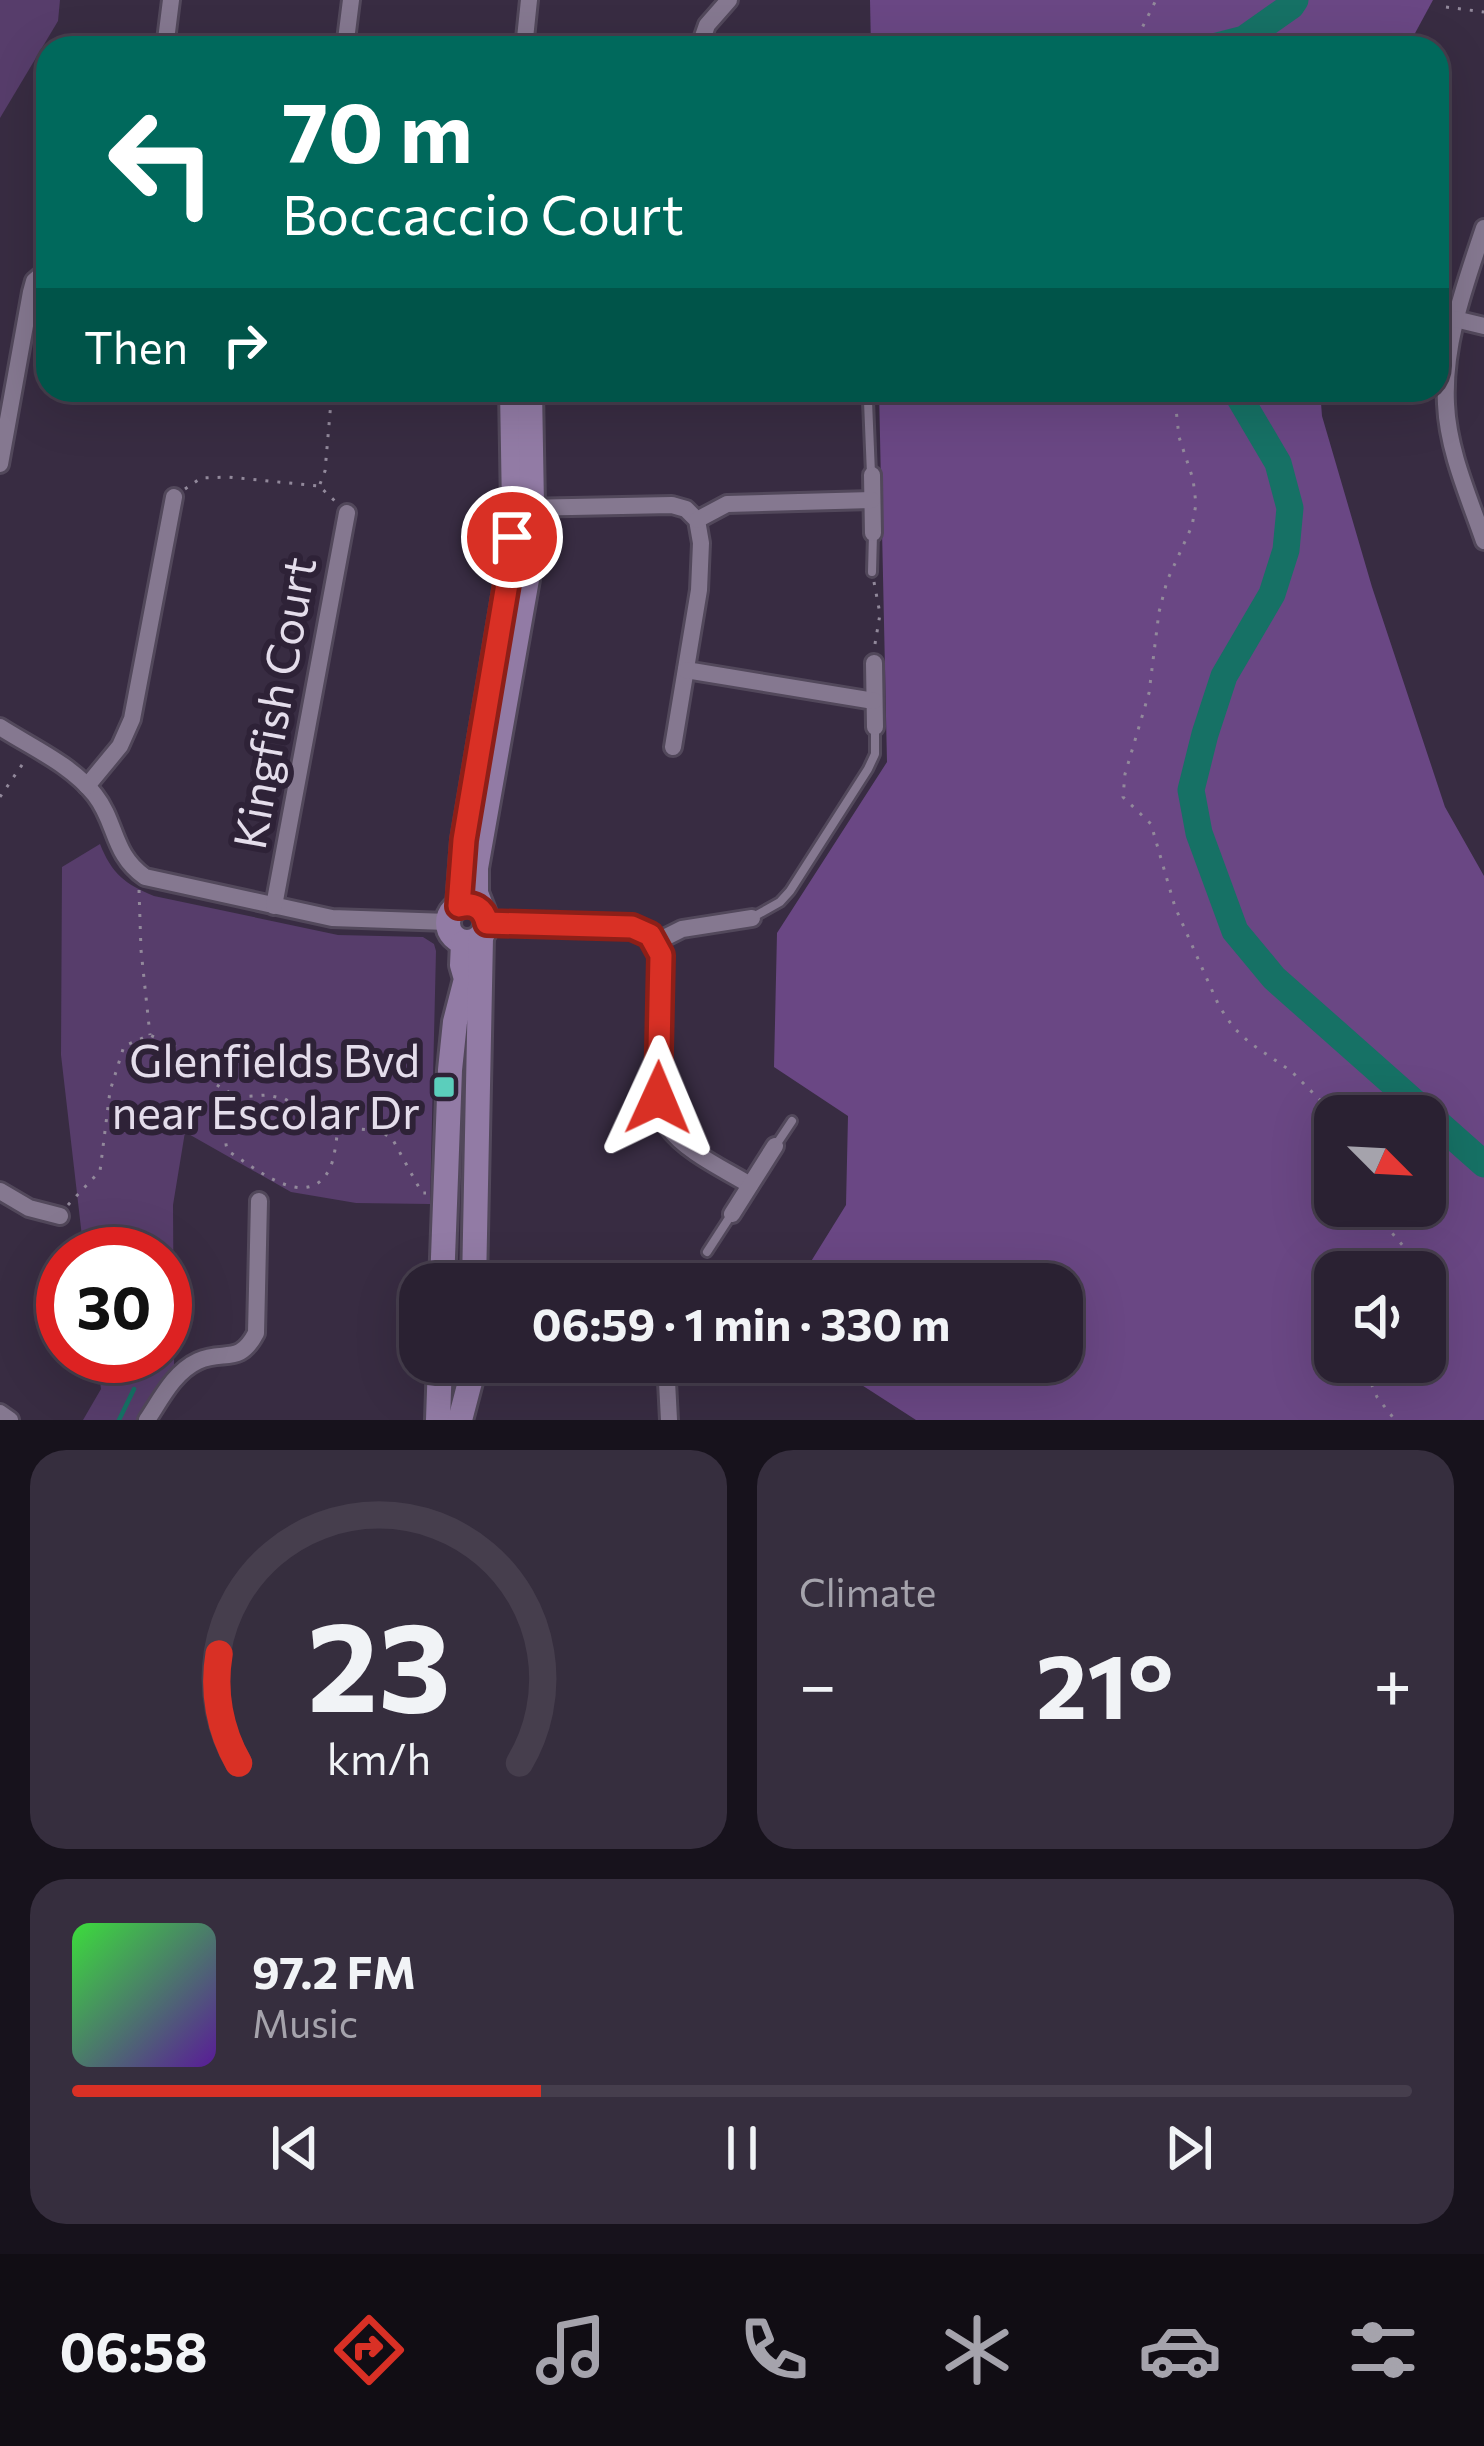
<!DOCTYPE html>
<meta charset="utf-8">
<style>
:root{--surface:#2a2132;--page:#362e3e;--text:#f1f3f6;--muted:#a5a3ac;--line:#463e4d;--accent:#d93025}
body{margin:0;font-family:Commissioner,sans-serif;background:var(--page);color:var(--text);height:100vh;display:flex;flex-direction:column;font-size:45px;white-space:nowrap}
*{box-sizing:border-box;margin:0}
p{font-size:39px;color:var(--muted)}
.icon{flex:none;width:66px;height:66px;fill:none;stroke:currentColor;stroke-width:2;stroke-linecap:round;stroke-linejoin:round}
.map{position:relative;height:1420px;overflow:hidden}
.panel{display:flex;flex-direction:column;gap:30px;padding:30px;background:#17121c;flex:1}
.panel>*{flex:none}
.banner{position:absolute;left:36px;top:36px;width:1413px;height:366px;border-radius:36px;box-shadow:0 12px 48px #0002,0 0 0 3px var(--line);background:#00695c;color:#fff;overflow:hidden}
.needle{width:78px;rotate:114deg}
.tools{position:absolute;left:1314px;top:1095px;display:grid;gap:24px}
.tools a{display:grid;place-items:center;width:132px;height:132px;border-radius:24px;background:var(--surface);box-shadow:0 12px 48px #0002,0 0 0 3px var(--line);font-size:60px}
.speed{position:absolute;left:36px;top:1227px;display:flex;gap:24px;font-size:60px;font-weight:700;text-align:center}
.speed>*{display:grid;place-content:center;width:156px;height:156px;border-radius:50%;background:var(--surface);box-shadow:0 12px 48px #0002,0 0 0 3px var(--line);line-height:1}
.speed .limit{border:18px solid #d22;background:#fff;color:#111}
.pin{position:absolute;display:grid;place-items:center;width:102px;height:102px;color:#fff;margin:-51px;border:6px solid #fff;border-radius:50%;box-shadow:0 3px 12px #0007}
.me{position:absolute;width:132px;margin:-66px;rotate:1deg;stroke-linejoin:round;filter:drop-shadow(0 0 9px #0008)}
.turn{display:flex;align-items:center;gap:42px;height:252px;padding:0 48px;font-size:54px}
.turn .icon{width:156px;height:156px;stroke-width:2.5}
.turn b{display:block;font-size:84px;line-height:102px}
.then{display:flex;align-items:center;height:114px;padding:0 48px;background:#0003;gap:24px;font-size:45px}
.big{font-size:90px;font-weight:700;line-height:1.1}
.panel .card{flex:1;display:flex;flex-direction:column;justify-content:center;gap:18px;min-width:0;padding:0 42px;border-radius:36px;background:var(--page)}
.panel .dial{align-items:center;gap:0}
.dial svg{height:312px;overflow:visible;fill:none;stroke:var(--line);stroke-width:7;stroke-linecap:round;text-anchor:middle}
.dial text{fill:var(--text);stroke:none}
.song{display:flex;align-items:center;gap:36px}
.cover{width:144px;height:144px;border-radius:18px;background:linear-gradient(135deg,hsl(120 70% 55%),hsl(270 70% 35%))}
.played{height:12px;border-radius:6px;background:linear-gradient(90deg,var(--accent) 35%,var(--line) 35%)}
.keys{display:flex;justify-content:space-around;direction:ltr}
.heat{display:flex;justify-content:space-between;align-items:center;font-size:66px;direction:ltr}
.panel .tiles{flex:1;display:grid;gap:30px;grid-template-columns:1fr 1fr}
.card:last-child{grid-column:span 2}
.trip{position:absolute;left:399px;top:1263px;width:684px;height:120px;border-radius:36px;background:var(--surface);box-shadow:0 12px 48px #0002,0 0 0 3px var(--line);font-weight:700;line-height:120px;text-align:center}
.tabs{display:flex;height:192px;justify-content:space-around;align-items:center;background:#110d14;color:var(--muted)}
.tabs .icon{width:84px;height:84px}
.tabs .active{color:var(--accent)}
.tabs b{font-size:54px;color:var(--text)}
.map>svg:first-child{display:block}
</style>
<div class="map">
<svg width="1484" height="1420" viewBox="0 0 1484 1420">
<rect width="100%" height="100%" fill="#382c42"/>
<g fill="#573d6b">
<polygon points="0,0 60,0 58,21 0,118"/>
<path d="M100,844C112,874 125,884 154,896L338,935L423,937L434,944L436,951L430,1204L356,1203L291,1192L185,1132L173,1205L174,1365L138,1420H83L101,1389L97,1356H165V1254H84L61,1055L62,867Z"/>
</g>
<g fill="#6a4784" fill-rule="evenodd">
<polygon points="870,0 1433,0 1407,48 871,48"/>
<path d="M879,390H1320L1322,416L1372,587L1445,807L1484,876V1420H916L826,1362H1062V1284H797L846,1205L848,1116L774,1067L777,933L887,762ZM1335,1116H1425V1206H1335ZM1335,1272H1425V1362H1335Z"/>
</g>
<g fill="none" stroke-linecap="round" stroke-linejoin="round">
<polyline stroke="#167165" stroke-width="4.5" points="119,1420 134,1389"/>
<g stroke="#167165" stroke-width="27">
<polyline points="1209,48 1244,39 1291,6 1295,0"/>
<polyline points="1235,390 1278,463 1290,508 1286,550 1272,594 1224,676 1205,734 1191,790 1199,833 1235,931 1274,978 1484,1164"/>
</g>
<defs>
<g id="lane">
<polyline points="868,401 871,474"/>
<polyline points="872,572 873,534"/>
<polyline points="755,916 780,902 790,891 868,769 875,754 875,728"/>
<polyline points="776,1145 792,1121"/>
<polyline points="707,1252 731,1215"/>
</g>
<g id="street">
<polyline points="165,48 171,0"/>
<polyline points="345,48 351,0"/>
<polyline points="524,48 529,0"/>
<polyline points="699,48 707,25 729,0"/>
<path d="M1484,228C1465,285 1443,343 1446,404C1448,451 1469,497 1484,541"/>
<polyline points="1455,319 1484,326"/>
<polyline points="0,464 31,292 34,281 48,269"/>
<polyline points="872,475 873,533"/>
<polyline points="521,508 672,505 686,509 697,520 701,543 699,590 673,747"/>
<polyline points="697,520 727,504 872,500"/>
<polyline points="874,663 875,727"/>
<polyline points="686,670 874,701"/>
<path d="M0,727C31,747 72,765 95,795C117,823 112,854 145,877L332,918L448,922"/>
<polyline points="87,786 120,746 132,719 174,497"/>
<polyline points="274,906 347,513"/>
<path d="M487,923L631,927L651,935L661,955L658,1098C660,1108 662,1118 668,1127C686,1152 724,1169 750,1185"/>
<polyline points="656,942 682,929 752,918"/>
<polyline points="0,1191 29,1208 60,1216"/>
<polyline points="732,1214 775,1146"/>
<polyline points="666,1362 669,1420"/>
<polyline points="0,1413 10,1420"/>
<path d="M147,1420C161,1399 174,1372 198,1361C224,1349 239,1366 256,1333L259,1201"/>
</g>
<g id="secondary">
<circle cx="467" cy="923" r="19"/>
<polyline points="459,906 464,840 510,566 514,508 512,390"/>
<polyline points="483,911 476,893 476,868 529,568 532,507 530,390"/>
<polyline points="442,1284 450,1070 455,1022 466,979 462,965 463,943"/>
<polyline points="474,1284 481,937"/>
<polyline points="438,1420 440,1362"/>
<polyline points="460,1420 471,1378 472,1362"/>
</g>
</defs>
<use href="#lane" stroke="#52485b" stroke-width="14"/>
<use href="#street" stroke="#52485b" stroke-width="22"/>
<use href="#secondary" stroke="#52485b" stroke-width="30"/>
<g stroke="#92899b" stroke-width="3" stroke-dasharray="3 9" stroke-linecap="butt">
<polyline points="1446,7 1484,12"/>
<polyline points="1132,48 1156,0"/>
<polyline points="1174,390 1179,437 1193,479 1196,504 1192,526 1167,581 1159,612 1149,693 1125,774 1123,797 1151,824 1175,907 1219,1006 1233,1027 1250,1043 1291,1071 1336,1116"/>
<polyline points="320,484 325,471 332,390"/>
<polyline points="185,489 201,478 228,477 319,486 338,504"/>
<polyline points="874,582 880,614 874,650"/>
<polyline points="0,797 26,759"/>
<polyline points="139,890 141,950 150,1035"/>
<path d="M237,1097C236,1116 220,1134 228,1151C254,1167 308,1214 330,1168C335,1157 336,1141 338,1129"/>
<polyline points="68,1205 100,1171 110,1091 124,1046 150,1035 185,1051 212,1082 237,1097 267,1095 285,1099 324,1122 339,1127 381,1131 393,1140 422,1193 426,1193"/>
<polyline points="1369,1206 1410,1254 1414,1272"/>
<polyline points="679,1284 689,1277 701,1258"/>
<polyline points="1380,1362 1371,1383 1377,1397 1395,1420"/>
</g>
<use href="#lane" stroke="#857890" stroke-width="8"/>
<use href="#street" stroke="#857890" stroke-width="16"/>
<use href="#secondary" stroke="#927ba5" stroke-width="24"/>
</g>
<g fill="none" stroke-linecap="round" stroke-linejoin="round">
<defs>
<path id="route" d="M512,537L510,566L464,840L459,906C473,902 484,908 487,923L632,927L650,935L661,955L658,1098"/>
</defs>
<use href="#route" stroke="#8d1f18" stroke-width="30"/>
<use href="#route" stroke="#d93025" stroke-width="21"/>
</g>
<rect fill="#5bcebc" stroke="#2e2237" stroke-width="4.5" x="432" y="1075" width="24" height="24" rx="6"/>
<g text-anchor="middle" stroke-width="12" stroke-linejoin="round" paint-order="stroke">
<g font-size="45" fill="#e4ddeb" stroke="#2e2237">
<text transform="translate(275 703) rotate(-80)" y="16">Kingfish Court</text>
</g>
<g font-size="45" fill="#e4ddeb" stroke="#2e2237" text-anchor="end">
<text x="420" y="1077">Glenfields Bvd<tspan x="420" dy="52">near Escolar Dr</tspan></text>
</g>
</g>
</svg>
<div class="tools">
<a><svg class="needle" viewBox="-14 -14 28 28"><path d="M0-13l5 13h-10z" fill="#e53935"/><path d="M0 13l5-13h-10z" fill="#a5a3ac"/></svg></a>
<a><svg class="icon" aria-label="sound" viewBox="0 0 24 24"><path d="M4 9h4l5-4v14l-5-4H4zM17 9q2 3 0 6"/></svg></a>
</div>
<div class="speed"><div class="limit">30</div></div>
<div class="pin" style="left:512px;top:537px;background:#d93025"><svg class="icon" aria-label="arrive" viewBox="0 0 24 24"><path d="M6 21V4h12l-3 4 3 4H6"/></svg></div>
<svg class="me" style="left:658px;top:1098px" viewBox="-20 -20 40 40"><path d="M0-17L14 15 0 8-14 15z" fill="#d93025" stroke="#fff" stroke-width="4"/></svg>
<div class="trip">06:59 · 1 min · 330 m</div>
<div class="banner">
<div class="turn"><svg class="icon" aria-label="left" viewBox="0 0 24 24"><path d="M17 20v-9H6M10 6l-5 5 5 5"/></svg><div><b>70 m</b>Boccaccio Court</div></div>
<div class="then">Then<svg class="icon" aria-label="right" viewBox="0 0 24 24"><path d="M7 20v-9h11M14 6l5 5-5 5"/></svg></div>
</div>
</div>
<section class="panel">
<div class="tiles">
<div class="card dial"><svg viewBox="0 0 100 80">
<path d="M14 69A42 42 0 1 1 86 69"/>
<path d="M14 69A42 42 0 0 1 9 41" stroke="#d93025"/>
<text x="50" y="56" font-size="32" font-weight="700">23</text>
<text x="50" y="72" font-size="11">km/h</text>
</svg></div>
<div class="card"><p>Climate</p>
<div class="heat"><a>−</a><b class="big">21°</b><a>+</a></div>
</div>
<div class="card">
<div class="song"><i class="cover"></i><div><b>97.2 FM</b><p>Music</p></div></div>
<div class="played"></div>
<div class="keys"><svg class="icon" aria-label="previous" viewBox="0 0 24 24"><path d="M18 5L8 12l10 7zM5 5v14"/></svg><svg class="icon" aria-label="pause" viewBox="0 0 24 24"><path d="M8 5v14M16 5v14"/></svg><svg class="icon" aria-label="next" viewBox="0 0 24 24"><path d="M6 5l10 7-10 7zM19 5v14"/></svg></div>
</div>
</div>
</section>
<nav class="tabs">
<b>06:58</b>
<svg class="icon active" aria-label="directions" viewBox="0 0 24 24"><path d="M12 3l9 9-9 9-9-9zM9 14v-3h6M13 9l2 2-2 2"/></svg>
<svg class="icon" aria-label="music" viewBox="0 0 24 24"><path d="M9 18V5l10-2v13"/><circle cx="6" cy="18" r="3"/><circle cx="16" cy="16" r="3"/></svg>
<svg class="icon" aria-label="phone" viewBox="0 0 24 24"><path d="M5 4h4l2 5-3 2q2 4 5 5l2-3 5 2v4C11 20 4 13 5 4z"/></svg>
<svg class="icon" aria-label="climate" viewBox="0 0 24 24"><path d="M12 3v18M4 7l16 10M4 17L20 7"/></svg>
<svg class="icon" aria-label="car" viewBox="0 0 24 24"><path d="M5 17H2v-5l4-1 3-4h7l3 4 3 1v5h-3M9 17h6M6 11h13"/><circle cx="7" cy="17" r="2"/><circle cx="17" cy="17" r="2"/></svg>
<svg class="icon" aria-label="filters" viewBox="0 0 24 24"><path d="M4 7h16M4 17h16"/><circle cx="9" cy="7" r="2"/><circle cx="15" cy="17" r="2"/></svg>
</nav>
